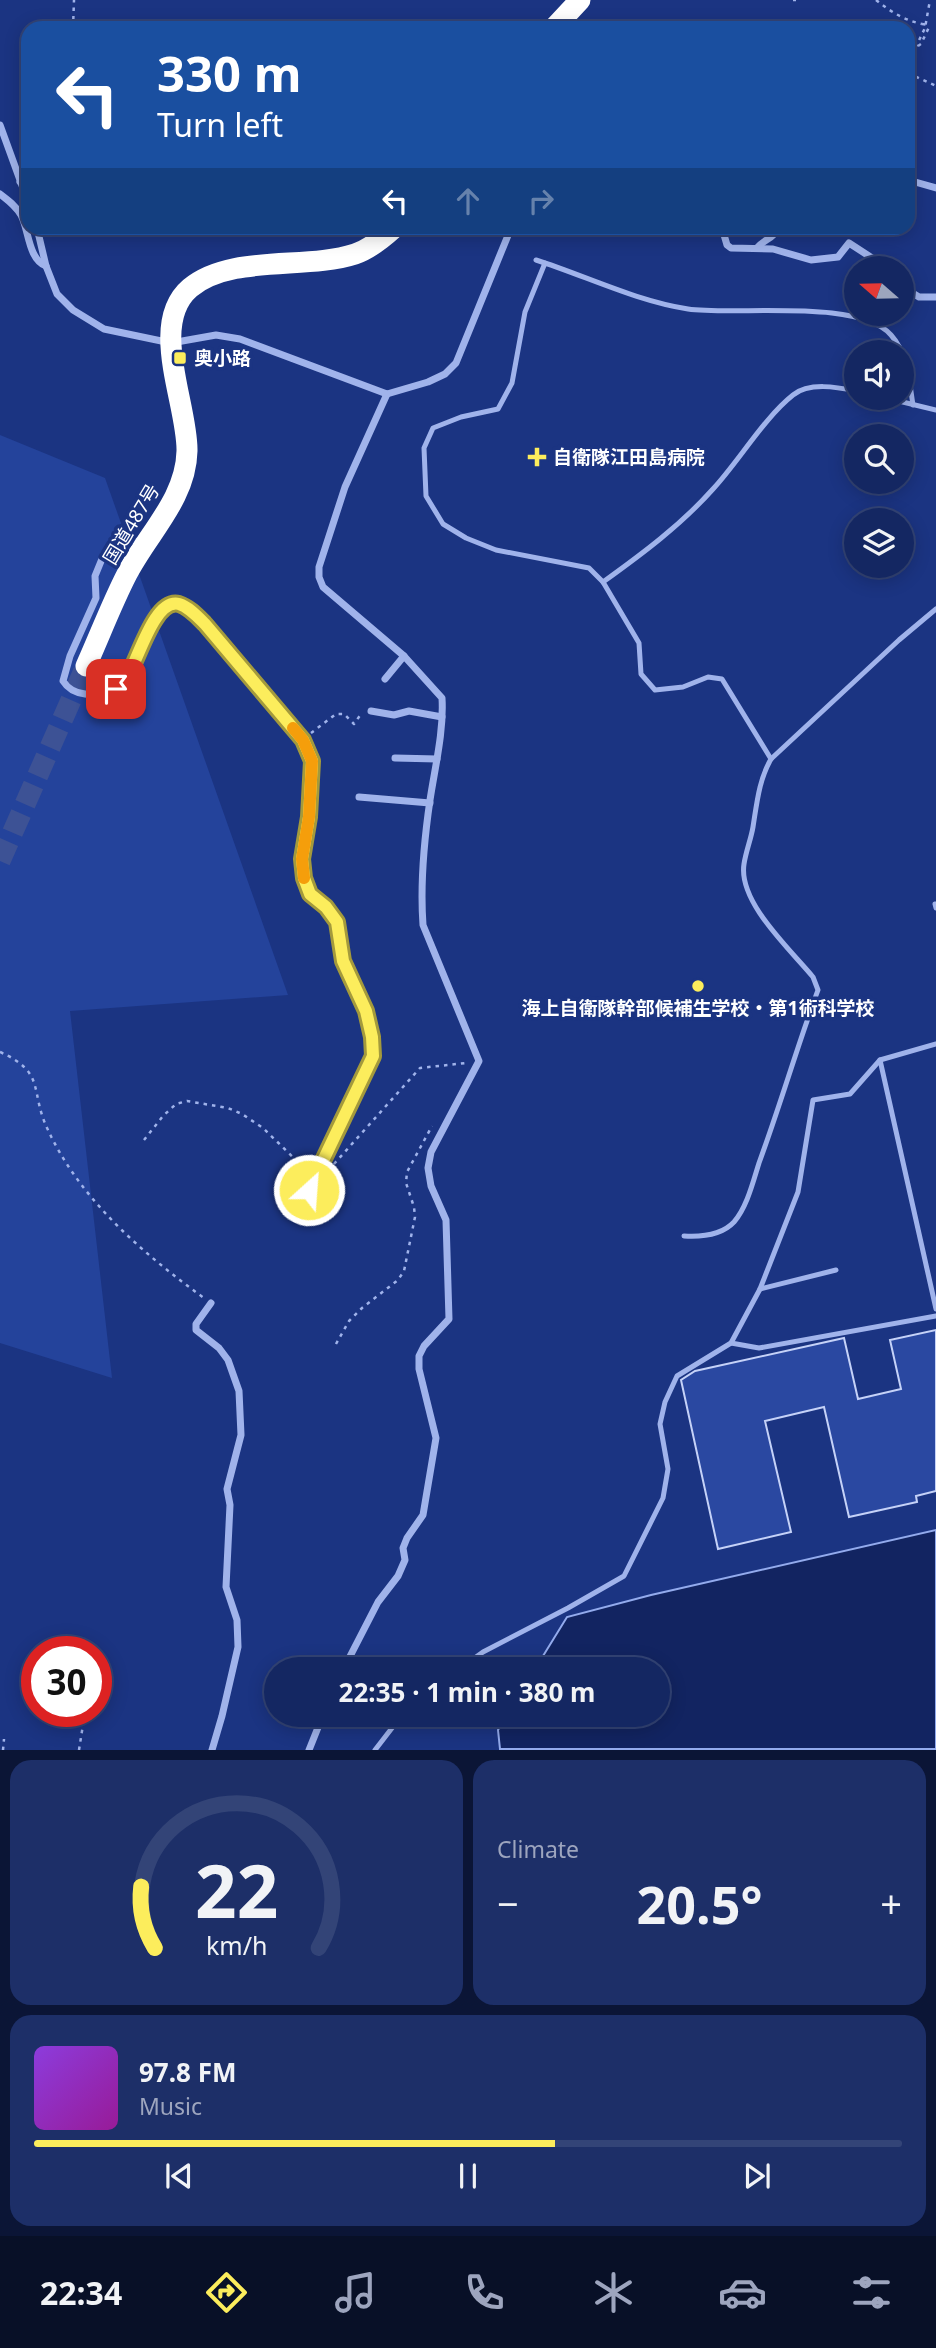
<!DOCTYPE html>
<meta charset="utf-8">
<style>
:root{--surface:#142762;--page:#1d2f68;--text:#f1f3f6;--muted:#9da5be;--line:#347;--accent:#fced5c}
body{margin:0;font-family:"Noto Sans","Noto Sans JP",sans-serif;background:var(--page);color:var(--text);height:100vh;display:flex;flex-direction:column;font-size:26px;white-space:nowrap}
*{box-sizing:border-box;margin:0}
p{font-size:23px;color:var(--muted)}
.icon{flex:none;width:38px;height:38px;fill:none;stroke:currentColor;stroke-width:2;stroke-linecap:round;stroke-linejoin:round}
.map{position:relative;height:1750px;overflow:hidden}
.side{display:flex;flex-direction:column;gap:10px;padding:10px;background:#0b1536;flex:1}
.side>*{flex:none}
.guide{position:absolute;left:21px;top:21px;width:894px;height:214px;border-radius:21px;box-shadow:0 4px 18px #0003,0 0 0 2px var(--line);background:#1a4fa0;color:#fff;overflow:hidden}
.needle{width:46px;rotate:290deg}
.fabs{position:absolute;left:844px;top:256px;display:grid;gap:14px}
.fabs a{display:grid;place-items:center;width:70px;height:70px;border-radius:50%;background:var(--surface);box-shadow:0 4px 18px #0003,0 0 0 2px var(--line);font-size:35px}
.speed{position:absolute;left:21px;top:1636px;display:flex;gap:14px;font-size:35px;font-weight:700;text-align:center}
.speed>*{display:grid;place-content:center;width:91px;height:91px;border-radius:50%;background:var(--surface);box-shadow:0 4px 18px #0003,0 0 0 2px var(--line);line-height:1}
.speed .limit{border:10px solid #d22;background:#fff;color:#111}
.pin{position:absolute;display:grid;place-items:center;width:60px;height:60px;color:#fff;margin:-30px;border-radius:14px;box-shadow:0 4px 10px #0006}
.me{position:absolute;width:77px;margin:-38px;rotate:26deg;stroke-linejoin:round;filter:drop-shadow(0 0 5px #0008)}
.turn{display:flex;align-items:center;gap:24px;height:147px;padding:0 21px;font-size:32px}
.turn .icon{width:91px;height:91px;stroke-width:2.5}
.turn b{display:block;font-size:49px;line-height:60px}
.lanes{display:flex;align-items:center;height:66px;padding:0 21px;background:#0003;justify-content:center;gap:35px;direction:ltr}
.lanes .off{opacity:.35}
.big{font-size:52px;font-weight:700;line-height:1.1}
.side .widget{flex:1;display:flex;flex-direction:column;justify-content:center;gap:10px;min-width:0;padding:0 24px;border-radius:21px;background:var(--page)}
.side .dial{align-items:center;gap:0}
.dial svg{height:182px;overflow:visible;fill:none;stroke:var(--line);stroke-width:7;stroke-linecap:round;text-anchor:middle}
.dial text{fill:var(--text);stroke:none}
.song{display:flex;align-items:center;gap:21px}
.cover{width:84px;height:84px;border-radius:10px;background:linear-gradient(135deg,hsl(270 70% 55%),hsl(300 70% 35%))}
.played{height:7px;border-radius:4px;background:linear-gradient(90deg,var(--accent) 60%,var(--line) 60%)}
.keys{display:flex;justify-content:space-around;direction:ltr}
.heat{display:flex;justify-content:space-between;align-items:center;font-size:38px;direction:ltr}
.side .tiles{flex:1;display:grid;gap:10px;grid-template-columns:1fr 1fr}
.widget:last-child{grid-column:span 2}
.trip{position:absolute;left:264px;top:1657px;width:406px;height:70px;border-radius:35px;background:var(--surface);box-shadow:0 4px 18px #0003,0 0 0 2px var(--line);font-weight:700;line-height:70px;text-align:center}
.dock{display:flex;height:112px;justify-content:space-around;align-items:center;background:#081027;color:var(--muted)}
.dock .icon{width:49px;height:49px}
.dock .selected{color:var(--accent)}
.dock b{font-size:32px;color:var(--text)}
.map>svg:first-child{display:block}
</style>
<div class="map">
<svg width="936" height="1750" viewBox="0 0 936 1750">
<rect width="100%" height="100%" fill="#1b3482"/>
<polygon fill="#24439b" points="0,435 105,478 288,995 70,1011 112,1378 0,1343"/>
<polygon fill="#122461" stroke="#93abed" stroke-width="2" points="936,1530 936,1749 500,1749 498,1730 507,1715 658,1715 658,1670 535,1669 567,1617 651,1595"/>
<polygon fill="#2a48a1" stroke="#c5d2f8" stroke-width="2" points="936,1330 936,1491 916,1496 917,1502 849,1517 824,1407 765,1421 791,1532 718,1549 681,1380 695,1371 844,1338 858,1399 901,1389 890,1340"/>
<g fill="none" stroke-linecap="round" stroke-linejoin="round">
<polyline stroke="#3d5295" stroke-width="21" stroke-dasharray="21 10" stroke-linecap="butt" points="0,861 86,666"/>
<g stroke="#a0b3eb" stroke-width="2.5" stroke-dasharray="3.5 5" stroke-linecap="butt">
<polyline points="793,0 796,0"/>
<path d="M876,0C891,12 904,20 922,24"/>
<polyline points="73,28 74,0"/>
<polyline points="918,46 921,44 930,25"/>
<polyline points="908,63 925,28 930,0"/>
<polyline points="908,73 936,86"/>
<polyline points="311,733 336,714 344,714 354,724 361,714"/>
<path d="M0,1052C47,1073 29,1091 48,1130C80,1199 142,1253 204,1298"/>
<polyline points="144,1140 163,1116 176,1104 187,1101 228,1108 242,1114 263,1128 300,1164 302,1178"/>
<polyline points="334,1164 420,1068 466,1063"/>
<polyline points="336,1344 349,1321 362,1308 398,1280 404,1271 415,1217 414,1207 406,1183 407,1172 432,1126"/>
<polyline points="3,1750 4,1739"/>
<polyline points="79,1750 85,1712"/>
</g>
<g stroke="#a0b3eb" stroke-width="5">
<path d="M536,260C586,276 636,301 688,309C735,316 859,298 891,335C908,354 909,380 913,405"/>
<polyline points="545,263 525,312 512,383 498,409 461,417 433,428 424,448 426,496 443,524 466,538 496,550 589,568 603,582 639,643 641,674 655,690 683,687 708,677 722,679 771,759"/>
<polyline points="882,397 936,410"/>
<path d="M603,582C642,554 681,525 713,489C739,461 764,418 793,395C809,382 837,387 856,391"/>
<polyline points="935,904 936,908"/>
<polyline points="880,1060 936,1309"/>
<path d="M684,1236C701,1237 721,1236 734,1222C747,1207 753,1182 759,1163C780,1106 797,1047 818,990L813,977C790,949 738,902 744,864C746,851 751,839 753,827C757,802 759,780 771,759L899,640L936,609"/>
<polyline points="760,1289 836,1270"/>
<polyline points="731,1343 759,1348 936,1316"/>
<polyline points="458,1670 483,1652 568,1608 624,1576 663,1498 668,1469 660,1424 665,1402 677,1376 731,1343 760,1289 798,1192 813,1100 850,1094 880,1060 936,1044"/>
<polyline points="375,1750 402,1715"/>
</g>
<g stroke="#a0b3eb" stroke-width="7">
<polyline points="0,125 28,202"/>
<polyline points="908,180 936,188"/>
<polyline points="20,182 28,175"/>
<path d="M0,194C8,200 16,206 21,215C29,230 28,259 46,266"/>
<polyline points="37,228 46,266 57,294 73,310 104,329 171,343 216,335 240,339 387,394 428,382 445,374 456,363 511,228"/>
<polyline points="722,228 727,245 731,248 773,249 811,260 838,257 849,243 872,258 881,268"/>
<path d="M757,248C764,239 773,239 779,228"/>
<polyline points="901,286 919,297 936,297"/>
<path d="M142,542L123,539L110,547L104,554L95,576L96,598L70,656L63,681C68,689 76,693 85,694C128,700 133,660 148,631C154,621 160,613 168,605C185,603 193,613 205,624L303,740L311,761L309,817L302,859L304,878L310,894L326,907L336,922L343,961L366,1011L372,1037L373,1056L309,1190L311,1209"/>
<polyline points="385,679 404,656"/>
<polyline points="371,711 394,715 409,711 442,717"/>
<polyline points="395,758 437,759"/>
<polyline points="359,797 430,803"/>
<polyline points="211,1303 196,1324 196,1330 219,1348 228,1360 239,1391 241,1435 227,1489 230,1505 226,1587 237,1620 238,1647 222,1716 212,1750"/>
<path d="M343,1670L378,1602L398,1576L405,1560L403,1548L407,1538L423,1515L436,1438L419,1369V1356L424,1346L449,1319L446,1220L431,1186L428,1168L431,1152L479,1061L423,925C420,884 424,841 430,800C435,767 444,731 442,698L404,656L323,587L319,577V567L345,487L387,394"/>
<polyline points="309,1750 323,1715"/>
</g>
<g stroke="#fff" stroke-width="21">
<polyline points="554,28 580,0"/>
<path d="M86,666C100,635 112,603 127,574C148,533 186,499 187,451C188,405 148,324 190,288C231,254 306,270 355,254C370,249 383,238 394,228"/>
</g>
<polyline stroke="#a0b3eb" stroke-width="2.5" stroke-dasharray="3.5 5" stroke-linecap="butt" points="922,24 930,25"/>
</g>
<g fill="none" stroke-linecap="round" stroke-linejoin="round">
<defs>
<path id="route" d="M116,689C120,685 124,681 127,677C138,661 154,598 179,604C189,607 198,617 205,624L303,740L312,761L309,817L302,859L304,878L310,894L326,907L337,922L343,961L366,1011L372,1037L373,1056L309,1190"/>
</defs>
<use href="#route" stroke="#a49a3c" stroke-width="18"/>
<use href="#route" stroke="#fced5c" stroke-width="12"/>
<polyline stroke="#f59e0b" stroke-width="12" points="293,728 303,740 312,761 309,817 302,859 304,878"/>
</g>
<g fill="#fced5c" stroke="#1b3482" stroke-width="2.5">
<rect x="173" y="351" width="14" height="14" rx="3.5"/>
<path d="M533.5 446.5h7v7h7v7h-7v7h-7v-7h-7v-7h7z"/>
<circle cx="698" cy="986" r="7"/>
</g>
<g text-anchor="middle" stroke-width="7" stroke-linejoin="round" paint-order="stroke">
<g font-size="19" font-weight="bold" fill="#fff" stroke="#1b3482" text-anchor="start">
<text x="194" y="365">奥小路</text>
<text x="553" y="464">自衛隊江田島病院</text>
<text x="698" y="1015" text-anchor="middle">海上自衛隊幹部候補生学校・第1術科学校</text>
</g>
<g font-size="19" fill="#fff" stroke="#1b3482">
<text transform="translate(131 524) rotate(-59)" y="7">国道487号</text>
</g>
</g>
</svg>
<div class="fabs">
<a><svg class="needle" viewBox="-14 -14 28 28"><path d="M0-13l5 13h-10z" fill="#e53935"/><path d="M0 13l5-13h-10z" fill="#9da5be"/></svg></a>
<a><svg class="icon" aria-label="sound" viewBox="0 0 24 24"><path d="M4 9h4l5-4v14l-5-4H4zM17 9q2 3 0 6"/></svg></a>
<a><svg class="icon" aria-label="search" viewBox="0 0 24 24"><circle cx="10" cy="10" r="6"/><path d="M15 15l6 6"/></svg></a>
<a><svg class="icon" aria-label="layers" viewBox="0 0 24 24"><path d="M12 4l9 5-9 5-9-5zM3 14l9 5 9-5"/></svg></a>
</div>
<div class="speed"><div class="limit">30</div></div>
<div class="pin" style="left:116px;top:689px;background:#d93025"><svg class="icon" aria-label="arrive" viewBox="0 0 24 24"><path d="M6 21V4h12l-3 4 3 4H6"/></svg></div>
<svg class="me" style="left:309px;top:1190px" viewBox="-20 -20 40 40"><circle r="17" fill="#fced5c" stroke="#fff" stroke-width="3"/><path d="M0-11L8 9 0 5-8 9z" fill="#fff"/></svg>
<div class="trip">22:35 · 1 min · 380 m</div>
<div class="guide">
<div class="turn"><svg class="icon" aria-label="left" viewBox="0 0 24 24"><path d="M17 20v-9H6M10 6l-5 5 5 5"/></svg><div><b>330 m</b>Turn left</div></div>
<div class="lanes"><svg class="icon" aria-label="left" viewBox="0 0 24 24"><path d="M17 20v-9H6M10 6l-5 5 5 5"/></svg><svg class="icon off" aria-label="ahead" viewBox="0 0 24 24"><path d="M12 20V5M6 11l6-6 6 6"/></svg><svg class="icon off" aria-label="right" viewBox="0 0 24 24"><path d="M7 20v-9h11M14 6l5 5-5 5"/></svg></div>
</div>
</div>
<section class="side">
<div class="tiles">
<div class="widget dial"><svg viewBox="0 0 100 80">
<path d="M14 69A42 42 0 1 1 86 69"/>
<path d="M14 69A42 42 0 0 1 8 42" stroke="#fced5c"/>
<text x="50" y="56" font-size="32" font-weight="700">22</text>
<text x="50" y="72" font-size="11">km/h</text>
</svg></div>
<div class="widget"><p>Climate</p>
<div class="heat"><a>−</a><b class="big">20.5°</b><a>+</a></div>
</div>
<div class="widget">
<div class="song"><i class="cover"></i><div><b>97.8 FM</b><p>Music</p></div></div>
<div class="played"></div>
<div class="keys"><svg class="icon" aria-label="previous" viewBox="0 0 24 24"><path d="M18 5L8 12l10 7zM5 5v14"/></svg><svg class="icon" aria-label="pause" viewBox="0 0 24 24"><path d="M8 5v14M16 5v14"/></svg><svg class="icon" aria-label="next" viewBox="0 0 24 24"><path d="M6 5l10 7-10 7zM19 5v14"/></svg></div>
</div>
</div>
</section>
<nav class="dock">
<b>22:34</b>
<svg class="icon selected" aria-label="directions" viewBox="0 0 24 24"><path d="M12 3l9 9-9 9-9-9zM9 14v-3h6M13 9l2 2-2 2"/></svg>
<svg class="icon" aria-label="music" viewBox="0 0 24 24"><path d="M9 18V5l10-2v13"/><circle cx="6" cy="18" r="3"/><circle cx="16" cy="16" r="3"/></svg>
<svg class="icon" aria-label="phone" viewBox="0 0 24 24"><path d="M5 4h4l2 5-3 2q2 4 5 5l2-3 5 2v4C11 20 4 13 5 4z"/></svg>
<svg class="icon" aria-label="climate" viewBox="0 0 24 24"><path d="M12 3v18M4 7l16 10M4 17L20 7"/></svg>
<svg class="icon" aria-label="car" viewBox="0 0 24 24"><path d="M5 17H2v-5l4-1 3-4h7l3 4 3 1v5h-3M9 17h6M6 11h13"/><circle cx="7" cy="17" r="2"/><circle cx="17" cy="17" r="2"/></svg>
<svg class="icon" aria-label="filters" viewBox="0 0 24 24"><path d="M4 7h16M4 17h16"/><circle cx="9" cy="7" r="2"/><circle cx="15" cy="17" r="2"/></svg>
</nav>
